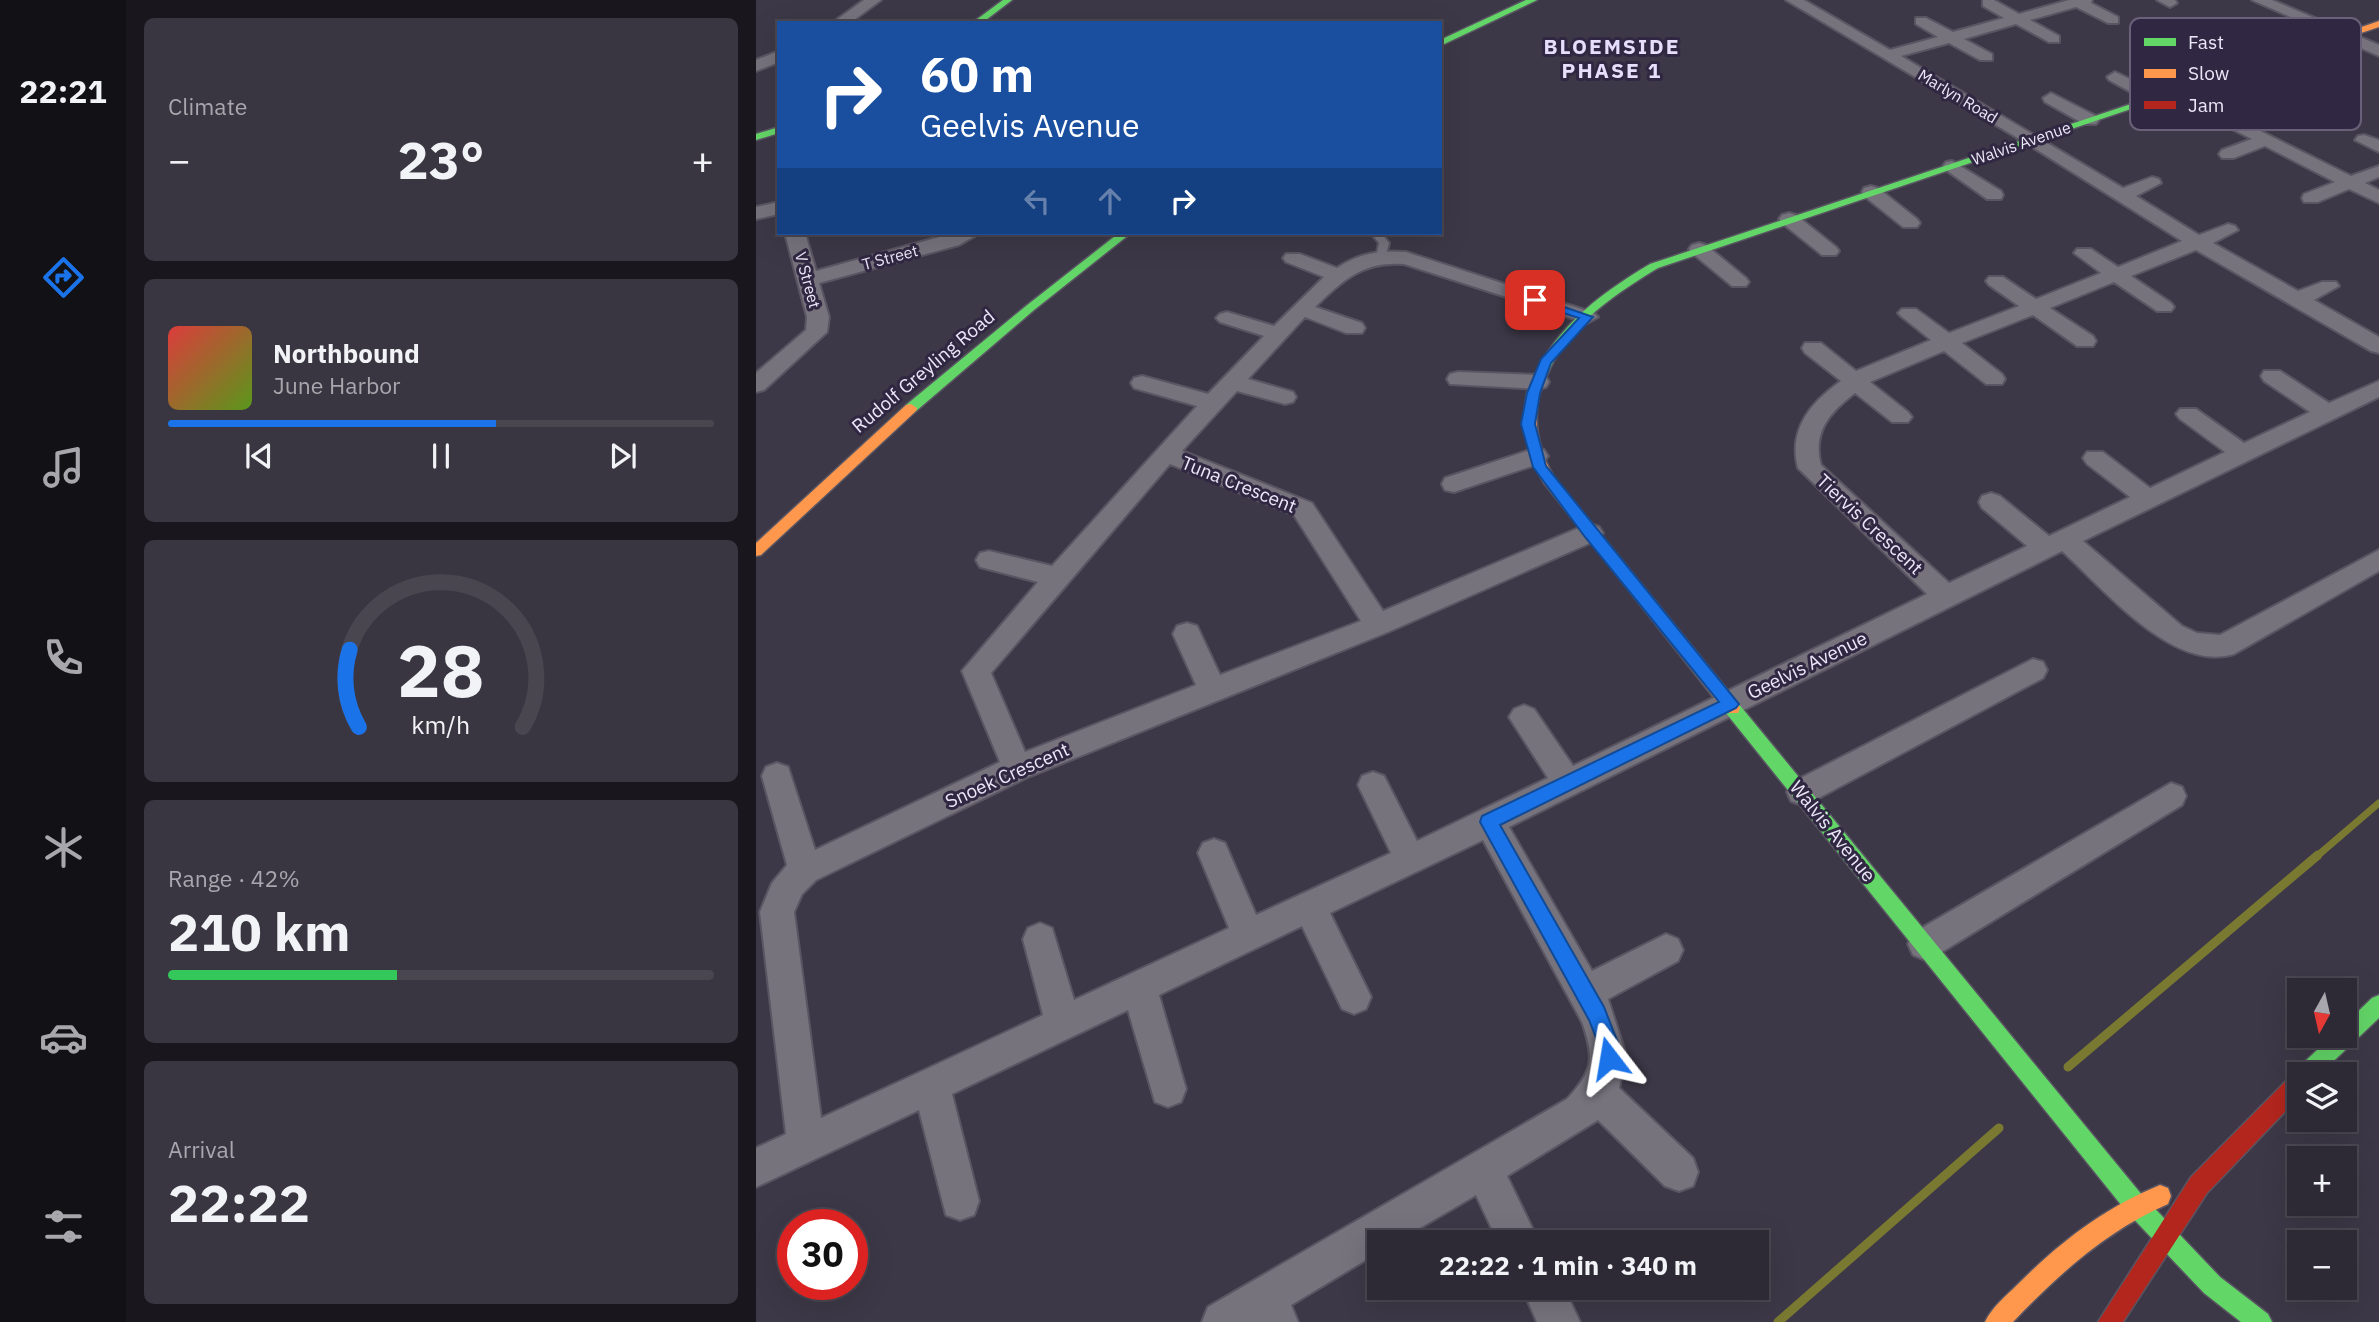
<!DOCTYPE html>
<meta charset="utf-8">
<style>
:root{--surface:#2e2a35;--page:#3a3641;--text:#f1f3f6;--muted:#a7a7ad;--line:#494650;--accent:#1a73e8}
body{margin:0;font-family:"IBM Plex Sans",sans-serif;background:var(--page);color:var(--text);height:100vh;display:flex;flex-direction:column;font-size:26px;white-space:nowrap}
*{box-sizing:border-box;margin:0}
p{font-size:23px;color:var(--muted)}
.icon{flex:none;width:38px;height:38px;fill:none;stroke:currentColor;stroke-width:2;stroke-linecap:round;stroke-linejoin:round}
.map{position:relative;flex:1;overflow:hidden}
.side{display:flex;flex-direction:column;gap:18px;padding:18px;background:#19171d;width:630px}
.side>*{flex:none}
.hud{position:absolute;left:21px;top:21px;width:665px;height:214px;border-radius:0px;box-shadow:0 7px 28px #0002,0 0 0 2px var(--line);background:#1a4fa0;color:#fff;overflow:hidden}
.needle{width:46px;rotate:188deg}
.buttons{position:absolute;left:1531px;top:978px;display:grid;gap:14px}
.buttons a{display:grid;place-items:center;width:70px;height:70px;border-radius:0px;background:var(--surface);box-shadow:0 7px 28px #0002,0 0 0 2px var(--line);font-size:35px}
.speed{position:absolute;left:21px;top:1209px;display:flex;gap:14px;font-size:35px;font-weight:700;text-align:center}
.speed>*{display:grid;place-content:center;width:91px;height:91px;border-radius:50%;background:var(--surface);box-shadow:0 7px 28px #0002,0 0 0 2px var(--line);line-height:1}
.speed .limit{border:10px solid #d22;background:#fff;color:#111}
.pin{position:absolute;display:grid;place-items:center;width:60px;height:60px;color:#fff;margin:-30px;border-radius:14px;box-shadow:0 4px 10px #0006}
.me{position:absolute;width:77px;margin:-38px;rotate:346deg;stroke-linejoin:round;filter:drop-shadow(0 0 5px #0008)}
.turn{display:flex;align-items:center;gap:24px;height:147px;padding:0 28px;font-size:32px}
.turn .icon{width:91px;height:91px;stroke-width:2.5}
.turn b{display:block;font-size:49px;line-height:60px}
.lanes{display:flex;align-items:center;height:66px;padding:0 28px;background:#0003;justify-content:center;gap:35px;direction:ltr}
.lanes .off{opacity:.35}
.big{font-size:52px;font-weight:700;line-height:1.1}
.side .card{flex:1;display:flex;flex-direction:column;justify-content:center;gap:10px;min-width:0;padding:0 24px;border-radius:10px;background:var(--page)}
.side .dial{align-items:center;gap:0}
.dial svg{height:182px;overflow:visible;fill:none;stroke:var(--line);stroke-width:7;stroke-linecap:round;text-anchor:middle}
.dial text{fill:var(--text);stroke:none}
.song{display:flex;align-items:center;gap:21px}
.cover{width:84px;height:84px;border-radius:10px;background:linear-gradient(135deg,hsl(0 70% 55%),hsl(90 70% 35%))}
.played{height:7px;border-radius:4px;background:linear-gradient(90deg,var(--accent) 60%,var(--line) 60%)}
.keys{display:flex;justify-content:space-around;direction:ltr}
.heat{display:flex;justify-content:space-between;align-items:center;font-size:38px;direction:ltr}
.charge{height:10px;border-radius:5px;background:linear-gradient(90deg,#34c759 42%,var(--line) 0)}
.trip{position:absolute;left:611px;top:1230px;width:402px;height:70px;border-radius:0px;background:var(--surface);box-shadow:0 7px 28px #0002,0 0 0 2px var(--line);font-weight:700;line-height:70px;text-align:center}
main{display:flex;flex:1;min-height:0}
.tabs{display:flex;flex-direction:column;width:126px;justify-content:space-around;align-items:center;background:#121115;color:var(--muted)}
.tabs .icon{width:49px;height:49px}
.tabs .on{color:var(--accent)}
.tabs b{font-size:32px;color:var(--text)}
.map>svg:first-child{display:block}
</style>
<main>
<nav class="tabs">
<b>22:21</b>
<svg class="icon on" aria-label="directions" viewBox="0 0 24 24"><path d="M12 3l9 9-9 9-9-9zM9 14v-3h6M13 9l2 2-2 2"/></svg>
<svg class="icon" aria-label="music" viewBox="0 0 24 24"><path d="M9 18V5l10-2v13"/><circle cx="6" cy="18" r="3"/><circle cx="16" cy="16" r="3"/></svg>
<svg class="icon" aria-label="phone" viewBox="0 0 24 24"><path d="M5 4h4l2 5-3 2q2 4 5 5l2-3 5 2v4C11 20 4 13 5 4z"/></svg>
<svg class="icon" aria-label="climate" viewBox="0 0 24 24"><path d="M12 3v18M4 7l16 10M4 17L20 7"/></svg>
<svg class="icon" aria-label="car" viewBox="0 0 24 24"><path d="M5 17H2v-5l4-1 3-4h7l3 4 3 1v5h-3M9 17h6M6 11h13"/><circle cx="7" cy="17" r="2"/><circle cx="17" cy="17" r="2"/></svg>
<svg class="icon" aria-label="filters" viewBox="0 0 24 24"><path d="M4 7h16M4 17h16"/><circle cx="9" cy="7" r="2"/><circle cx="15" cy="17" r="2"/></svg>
</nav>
<section class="side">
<div class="card"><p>Climate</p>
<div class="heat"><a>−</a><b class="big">23°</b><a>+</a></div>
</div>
<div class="card">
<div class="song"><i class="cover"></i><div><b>Northbound</b><p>June Harbor</p></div></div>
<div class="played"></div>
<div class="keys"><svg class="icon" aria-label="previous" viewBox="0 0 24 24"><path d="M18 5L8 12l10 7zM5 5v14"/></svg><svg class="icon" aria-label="pause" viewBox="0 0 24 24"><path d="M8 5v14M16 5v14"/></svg><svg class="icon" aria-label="next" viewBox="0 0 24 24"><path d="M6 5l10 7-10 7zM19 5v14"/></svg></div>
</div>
<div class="card dial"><svg viewBox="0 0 100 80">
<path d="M14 69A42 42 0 1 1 86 69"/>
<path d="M14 69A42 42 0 0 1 10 35" stroke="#1a73e8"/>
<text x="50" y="56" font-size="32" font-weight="700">28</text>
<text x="50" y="72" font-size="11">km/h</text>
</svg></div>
<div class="card"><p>Range · 42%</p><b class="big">210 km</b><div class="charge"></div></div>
<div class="card"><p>Arrival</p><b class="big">22:22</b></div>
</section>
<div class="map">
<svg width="1623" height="1322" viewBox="0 0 1623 1322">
<rect width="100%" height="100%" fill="#3d3847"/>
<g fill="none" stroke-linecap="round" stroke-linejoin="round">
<polyline stroke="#7a7931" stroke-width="7" points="1560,857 1623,803"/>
<g stroke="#7a7931" stroke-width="9">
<polyline points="1312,1067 1562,855"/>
<polyline points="1022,1322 1243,1128"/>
</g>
<defs>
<polygon id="lane" points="615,233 625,233 633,243 629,259 620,257 623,243"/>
<g id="street">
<polygon points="108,0 125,0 94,23 76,23"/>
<path d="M1030,0H1048L1134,50L1182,37L1160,24V18H1170L1197,32L1248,18L1227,6V0H1238L1263,14L1313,0H1336L1335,3L1362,17V23H1352L1320,7L1274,20L1303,36V42H1293L1260,24L1208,39L1236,54V60H1224L1193,43L1145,56L1367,188L1396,177L1403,179L1405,183L1380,196L1443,235L1472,224L1479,226L1482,230L1457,243L1542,291L1566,282H1580L1583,286L1558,300L1623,337V353L1615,351L1440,250L1375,276L1415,303L1418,307L1415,311H1401L1358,282L1294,308L1337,336L1340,341L1337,346H1321L1277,315L1206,343L1246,374L1249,379L1246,384H1230L1188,351L1114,382L1152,412L1156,417L1152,422H1136L1099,393C1074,412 1056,432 1065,465L1193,583L1271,546L1226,508L1223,502L1226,496L1235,493L1244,496L1293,536L1374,497L1331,464L1327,458L1331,452H1347L1394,488L1469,452L1424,419L1420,414L1424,409H1440L1488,443L1554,412L1508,381L1505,376L1508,371H1524L1573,403L1623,381V397L1327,541L1426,626L1441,633L1464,635L1623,550V571L1478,654C1417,673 1348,589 1306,551L753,827L836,971L910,934L922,939L927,950L922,961L852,999L870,1055L863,1088L937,1158L942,1172L937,1186L923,1191L909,1186L842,1120L751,1176L783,1242H742L720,1195L640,1242H623V1252L535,1305L542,1322H446L452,1307L811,1099C837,1071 839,1058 826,1022L727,840L574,913L615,997L610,1009L598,1014L586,1009L546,926L403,995L430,1089L425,1102L412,1107L399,1102L372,1010L196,1094L223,1201L218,1215L204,1220L190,1215L163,1110L0,1187V1148L30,1134L4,912L16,883L31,865L6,776L10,767L21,763L32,767L59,850L244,762L206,671L282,582L224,567L220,560L224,553L233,551L296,566L441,406L378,388L375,383L378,378L386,376L452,394L508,336L464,322L460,318L464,314L471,312L518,326L568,277L530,262L527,258L530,254H544L581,268C603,253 624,250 650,252L838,313L842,317L831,323L648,264C607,261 587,280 559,307L606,323L609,328L606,333H590L549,317L492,379L537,392L540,397L537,402L529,404L481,391L426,451L556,503L627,611L825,527L834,524L843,527L847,533L843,539L632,632L272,777L60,880L46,894L38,912L65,1118L287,1015L267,939L272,928L284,923L296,928L318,1000L473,928L442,853L447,843L458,839L469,843L500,915L635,853L602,785L606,776L617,772L628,776L661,841L792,778L753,717L758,709L768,705L778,709L817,766L1171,594L1042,468C1032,430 1054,403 1085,381L1049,353L1046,348L1049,343H1065L1100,371L1175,340L1146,317L1142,313L1146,309H1160L1193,333L1263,306L1233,285L1230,281L1233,277H1247L1280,299L1345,273L1318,253L1321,249H1335L1362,267L1426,241L1270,143ZM414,464L538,515L605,621L464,675L441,626L431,623L421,626L417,634L440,685L269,752L235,673Z"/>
<polygon points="1401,0 1419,0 1421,3 1414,7"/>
<polygon points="1496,0 1516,0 1623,45 1623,56"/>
<polygon points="1483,35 1526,53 1539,51 1589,77 1581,82 1529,58 1516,60 1477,43 1475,40"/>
<polygon points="23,51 23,62 0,71 0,60"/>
<polygon points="1421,53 1464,73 1477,71 1526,98 1518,103 1468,79 1455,81 1415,61 1413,58"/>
<polygon points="1359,72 1405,94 1407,98 1399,103 1393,102 1353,80 1351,77"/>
<polygon points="1416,87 1595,176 1623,166 1623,177 1609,183 1623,190 1623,203 1593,189 1562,202 1548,202 1546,198 1548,194 1579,182 1509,146 1478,158 1466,158 1463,154 1466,150 1496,139 1410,96 1410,88"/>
<polygon points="1295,93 1340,116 1343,120 1340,124 1328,124 1289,102 1287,98"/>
<polygon points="1608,135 1623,140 1623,152 1599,140 1602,136"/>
<polygon points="1196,161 1245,191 1247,195 1245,199 1231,199 1190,170 1187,166 1190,162"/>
<polygon points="1115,186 1122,188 1161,219 1164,223 1161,227 1147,227 1108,196 1106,192 1108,188"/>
<polygon points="23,202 23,214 0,219 0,207"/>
<polygon points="1033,213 1040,215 1080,247 1083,251 1080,255 1066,255 1026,223 1023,219 1026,215"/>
<polygon points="29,233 49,233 60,271 198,233 224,233 203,245 63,283 73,317 71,332 8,390 0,392 0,373 50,330 51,317"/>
<polygon points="943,243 950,245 990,278 993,282 990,286 976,286 936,253 933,249 936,245"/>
<polygon points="702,372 782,375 790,377 793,382 790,387 782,389 694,384 691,379 694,374"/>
<polygon points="780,448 788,450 792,456 788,462 698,492 689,490 686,484 689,478"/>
<polygon points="1277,659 1287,662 1291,670 1287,678 1057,801 1046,805 1035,801 1031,792 1035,783"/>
<polygon points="1415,783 1426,787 1430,796 1426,805 1181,955 1169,960 1157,955 1152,944 1157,933"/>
<polygon points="766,1288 808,1288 824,1322 781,1322"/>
</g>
<g id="fast">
<polygon points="247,0 256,0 226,23 216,23"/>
<polygon points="770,0 781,0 684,46 684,40"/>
<path d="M1462,75L1470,77L902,268C864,291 823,318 800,357C792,370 788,384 782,397L777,398L771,394C792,333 840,296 894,264Z"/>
<polygon points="23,127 23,133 0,140 0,134"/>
<polygon points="363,233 375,233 278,310 160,411 150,411 150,405 270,306"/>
<polygon points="976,701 982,703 1386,1195 1464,1277 1512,1314 1516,1322 1485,1322 1448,1293 1370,1211 970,713 968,708 970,703"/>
<polygon points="1623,995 1623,1018 1564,1074 1544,1074 1543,1081 1540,1074 1543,1067 1576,1036 1589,1036 1589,1024 1616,998"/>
</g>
<g id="slow">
<polygon points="1623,21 1623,27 1468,79 1460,77"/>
<path d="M777,390L783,394C777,424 782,450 798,477L982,703L984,708L982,713H970L788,483C771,454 764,428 771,394Z"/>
<polygon points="155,404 161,408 160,411 5,555 0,556 0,543 150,405"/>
<path d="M1404,1185L1412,1188L1415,1196L1412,1204C1350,1231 1303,1274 1257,1322H1229C1236,1307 1250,1296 1261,1285C1304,1242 1348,1208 1404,1185Z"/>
</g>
<polygon id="jam" points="1544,1071 1552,1074 1544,1074 1544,1096 1451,1193 1367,1322 1342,1322 1435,1177 1537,1074"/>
</defs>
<use href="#lane" stroke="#595562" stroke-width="4"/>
<use href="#street" stroke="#595562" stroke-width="4"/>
<use href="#fast" stroke="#595562" stroke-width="3"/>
<use href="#slow" stroke="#595562" stroke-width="3"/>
<use href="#jam" stroke="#595562" stroke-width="3"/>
<use href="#lane" fill="#76737d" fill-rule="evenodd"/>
<use href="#street" fill="#76737d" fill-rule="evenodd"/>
<use href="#fast" fill="#63d668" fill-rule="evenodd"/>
<use href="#slow" fill="#ff974d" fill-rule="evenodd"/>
<use href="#jam" fill="#b3261e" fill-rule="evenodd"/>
</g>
<polygon fill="#1a73e8" stroke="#114b97" stroke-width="2" points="779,297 837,317 795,363 784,393 779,424 790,466 983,704 980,708 744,825 848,1007 862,1043 860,1065 853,1068 845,1065 842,1043 833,1020 724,822 726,816 963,702 829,537 777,467 765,424 771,393 785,359 823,318 775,303 773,300"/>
<g text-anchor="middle" stroke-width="6" stroke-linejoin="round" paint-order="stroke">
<g font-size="16" fill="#ebe7f8" stroke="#302842">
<text transform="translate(1202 96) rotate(31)" y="6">Marlyn Road</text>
<text transform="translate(1265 143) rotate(-19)" y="6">Walvis Avenue</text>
<text transform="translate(134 257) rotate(-15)" y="6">T Street</text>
<text transform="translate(52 280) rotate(75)" y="6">V Street</text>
</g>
<g font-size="19" fill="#ebe7f8" stroke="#302842">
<text transform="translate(167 371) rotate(-40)" y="7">Rudolf Greyling Road</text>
<text transform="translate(483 484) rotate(22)" y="7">Tuna Crescent</text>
<text transform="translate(1114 524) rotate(43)" y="7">Tiervis Crescent</text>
<text transform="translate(1051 665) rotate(-26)" y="7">Geelvis Avenue</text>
<text transform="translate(251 775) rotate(-24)" y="7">Snoek Crescent</text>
<text transform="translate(1077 831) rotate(51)" y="7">Walvis Avenue</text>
</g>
<g font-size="21" font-weight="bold" letter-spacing="2" fill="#e6dffb" stroke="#302842">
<text x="856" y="54">BLOEMSIDE<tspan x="856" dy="24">PHASE 1</tspan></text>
</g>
</g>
<rect x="1374" y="18" width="231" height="112" rx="10" fill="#302842" stroke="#686179" stroke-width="2"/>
<rect x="1388" y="38" width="32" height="8" fill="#63d668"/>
<rect x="1388" y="69" width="32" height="9" fill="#ff974d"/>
<rect x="1388" y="101" width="32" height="8" fill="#b3261e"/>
<g font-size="19" fill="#ebe7f8">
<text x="1432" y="49">Fast</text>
<text x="1432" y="80">Slow</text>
<text x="1432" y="112">Jam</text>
</g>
</svg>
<div class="buttons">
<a><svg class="needle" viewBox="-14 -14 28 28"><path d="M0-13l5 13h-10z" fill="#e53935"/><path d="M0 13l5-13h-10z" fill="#a7a7ad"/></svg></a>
<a><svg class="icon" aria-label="layers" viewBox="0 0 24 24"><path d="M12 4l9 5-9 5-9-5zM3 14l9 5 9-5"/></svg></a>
<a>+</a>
<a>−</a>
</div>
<div class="speed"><div class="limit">30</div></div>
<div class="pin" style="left:779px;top:300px;background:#d93025"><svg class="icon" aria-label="arrive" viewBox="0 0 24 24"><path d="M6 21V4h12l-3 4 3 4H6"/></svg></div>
<svg class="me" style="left:853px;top:1058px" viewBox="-20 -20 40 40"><path d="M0-17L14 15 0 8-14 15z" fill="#1a73e8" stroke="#fff" stroke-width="4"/></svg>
<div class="trip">22:22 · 1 min · 340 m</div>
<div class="hud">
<div class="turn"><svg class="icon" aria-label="right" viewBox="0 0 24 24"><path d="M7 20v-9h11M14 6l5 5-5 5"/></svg><div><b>60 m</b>Geelvis Avenue</div></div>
<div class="lanes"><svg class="icon off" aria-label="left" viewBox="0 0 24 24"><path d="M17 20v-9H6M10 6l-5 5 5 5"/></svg><svg class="icon off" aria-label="ahead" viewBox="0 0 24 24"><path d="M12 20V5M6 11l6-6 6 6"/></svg><svg class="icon" aria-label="right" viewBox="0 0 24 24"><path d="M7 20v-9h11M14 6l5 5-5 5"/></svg></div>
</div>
</div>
</main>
